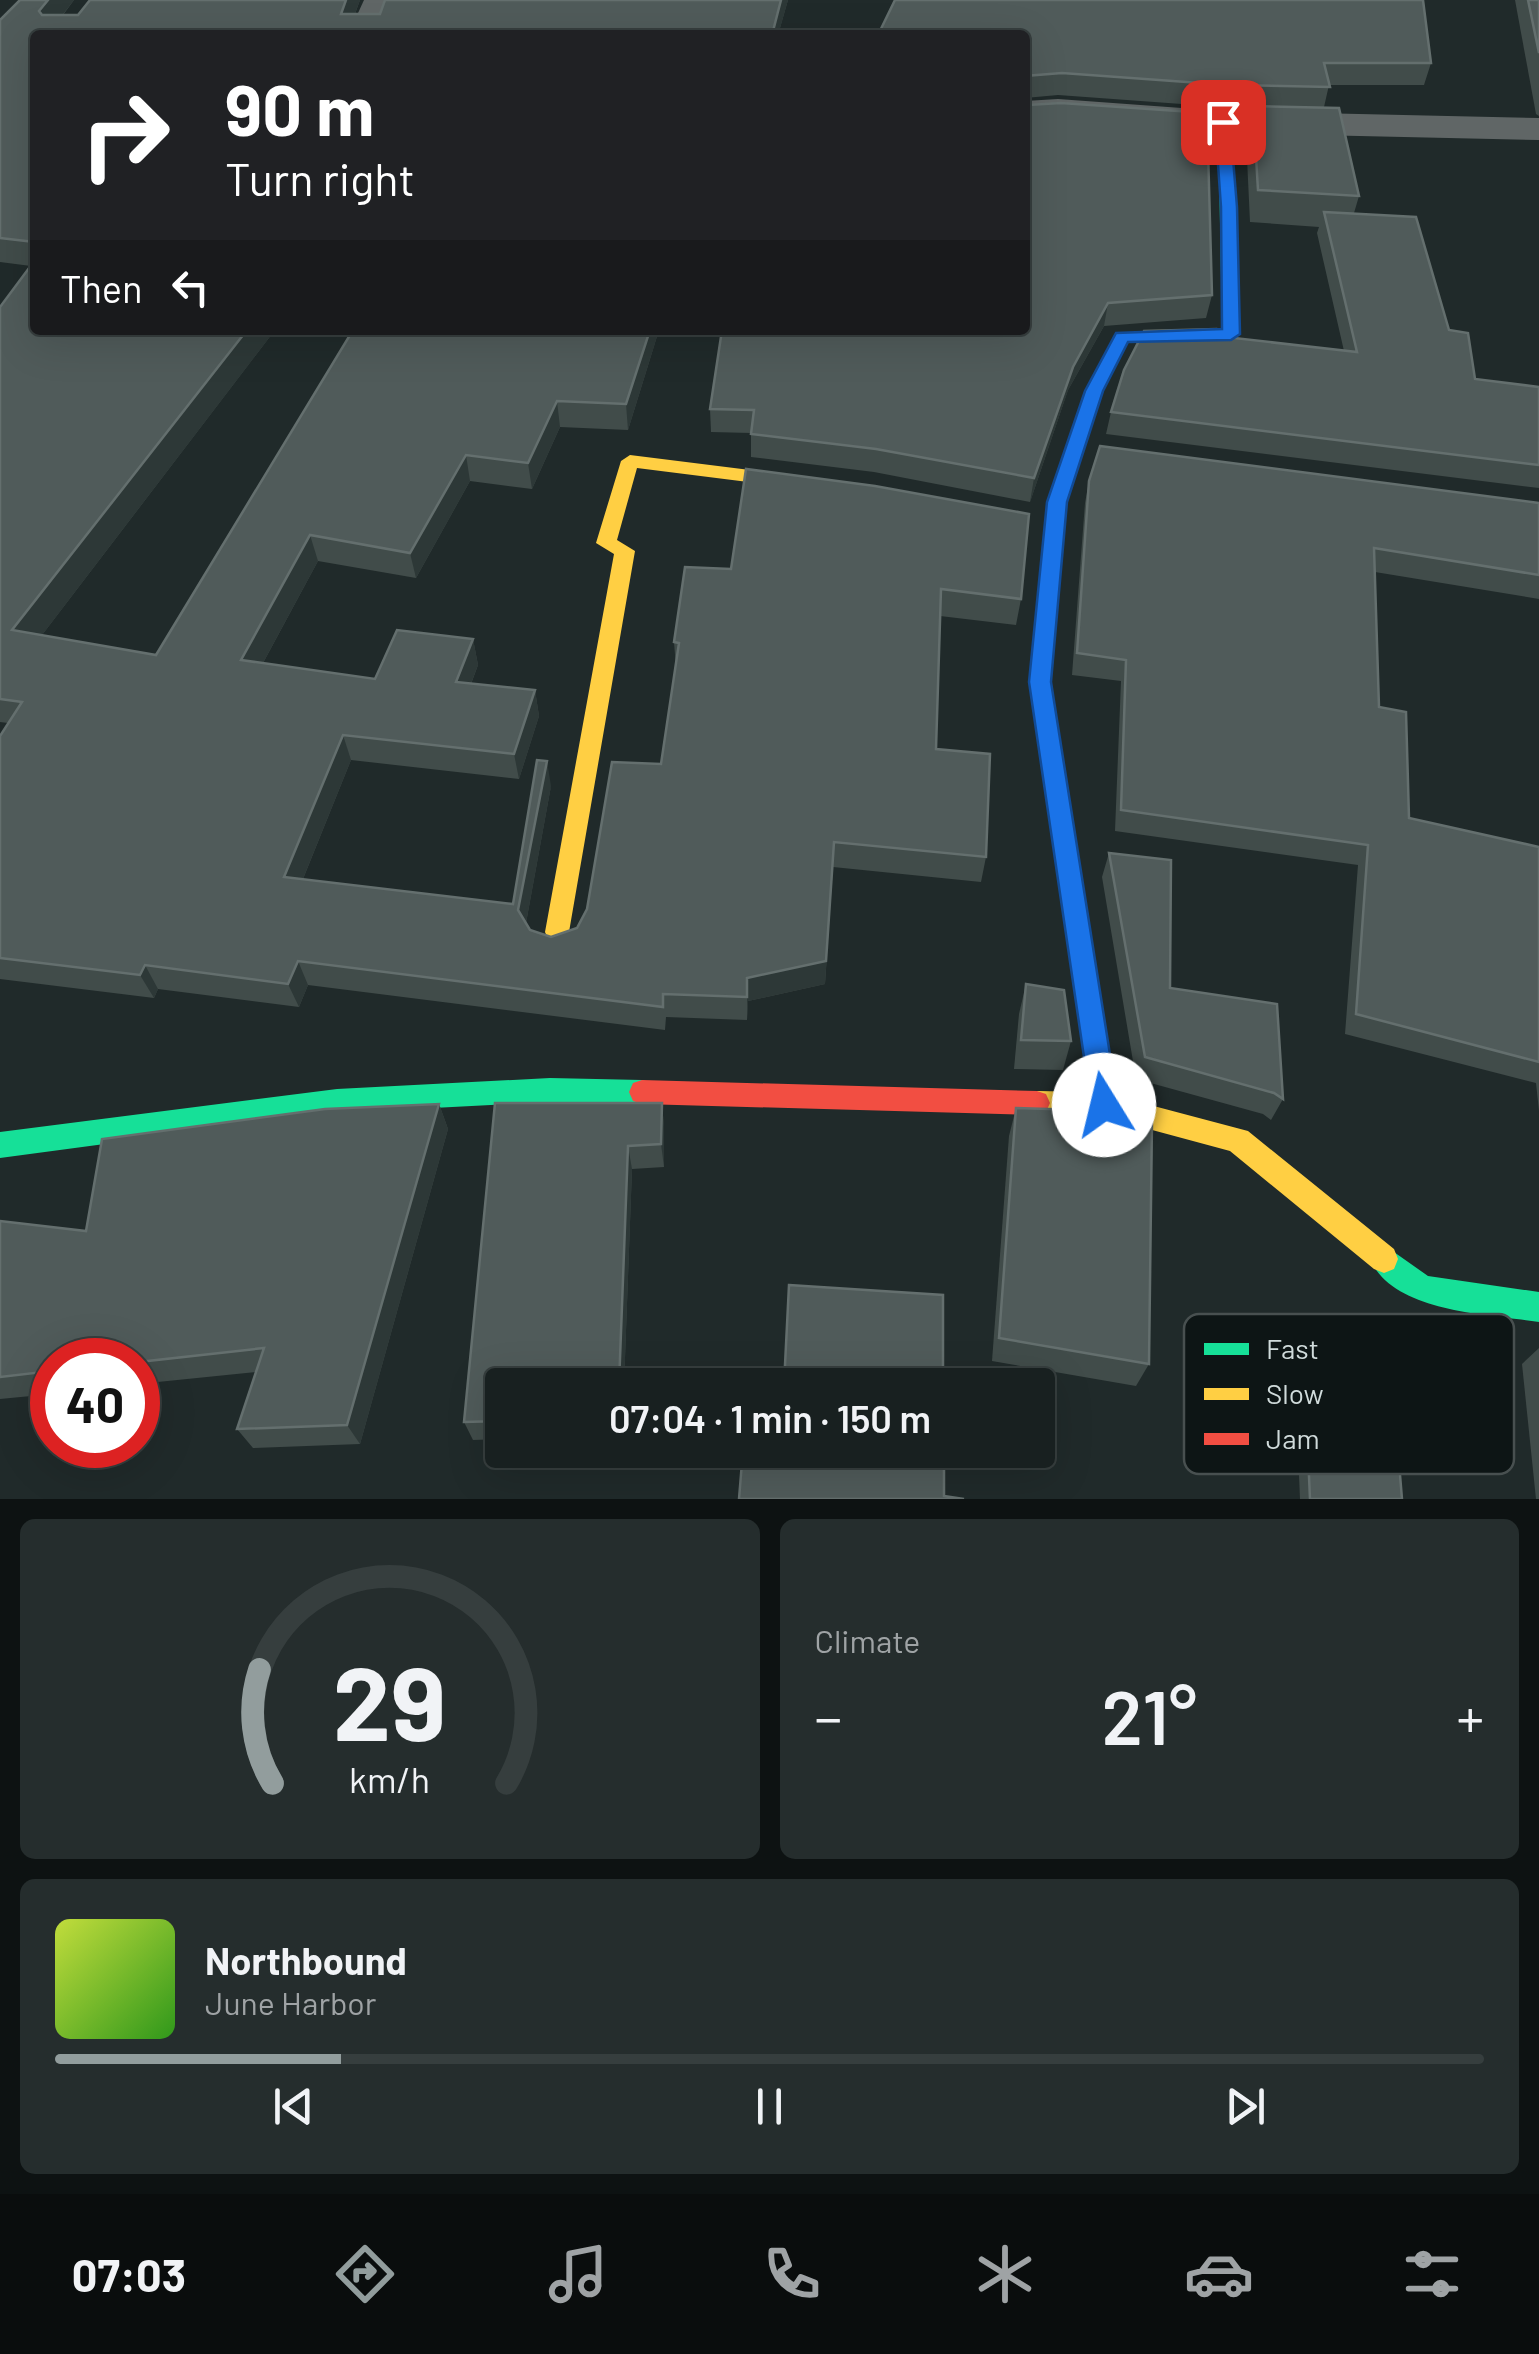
<!DOCTYPE html>
<meta charset="utf-8">
<style>
:root{--surface:#182020;--page:#252d2d;--text:#f1f3f6;--muted:#9fa3a5;--line:#363e3e;--accent:#929d9d}
body{margin:0;font-family:Barlow,sans-serif;background:var(--page);color:var(--text);height:100vh;display:flex;flex-direction:column;font-size:38px;white-space:nowrap}
*{box-sizing:border-box;margin:0}
p{font-size:32px;color:var(--muted)}
.icon{flex:none;width:55px;height:55px;fill:none;stroke:currentColor;stroke-width:2;stroke-linecap:round;stroke-linejoin:round}
.map{position:relative;height:1499px;overflow:hidden}
.drawer{display:flex;flex-direction:column;gap:20px;padding:20px;background:#0d1212;flex:1}
.drawer>*{flex:none}
.banner{position:absolute;left:30px;top:30px;width:1000px;height:305px;border-radius:10px;box-shadow:0 10px 40px #0002,0 0 0 2px var(--line);background:#202124;color:#fff;overflow:hidden}
.speed{position:absolute;left:30px;top:1338px;display:flex;gap:20px;font-size:50px;font-weight:700;text-align:center}
.speed>*{display:grid;place-content:center;width:130px;height:130px;border-radius:50%;background:var(--surface);box-shadow:0 10px 40px #0002,0 0 0 2px var(--line);line-height:1}
.speed .limit{border:15px solid #d22;background:#fff;color:#111}
.pin{position:absolute;display:grid;place-items:center;width:85px;height:85px;color:#fff;margin:-42px;border-radius:20px;box-shadow:0 5px 15px #0006}
.me{position:absolute;width:110px;margin:-55px;rotate:351deg;stroke-linejoin:round;filter:drop-shadow(0 0 8px #0008)}
.turn{display:flex;align-items:center;gap:35px;height:210px;padding:0 30px;font-size:45px}
.turn .icon{width:130px;height:130px;stroke-width:2.5}
.turn b{display:block;font-size:70px;line-height:85px}
.then{display:flex;align-items:center;height:95px;padding:0 30px;background:#0003;gap:20px;font-size:38px}
.big{font-size:75px;font-weight:600;line-height:1.1}
.drawer .tile{flex:1;display:flex;flex-direction:column;justify-content:center;gap:15px;min-width:0;padding:0 35px;border-radius:15px;background:var(--page)}
.drawer .dial{align-items:center;gap:0}
.dial svg{height:260px;overflow:visible;fill:none;stroke:var(--line);stroke-width:7;stroke-linecap:round;text-anchor:middle}
.dial text{fill:var(--text);stroke:none}
.song{display:flex;align-items:center;gap:30px}
.cover{width:120px;height:120px;border-radius:15px;background:linear-gradient(135deg,hsl(70 70% 55%),hsl(110 70% 35%))}
.played{height:10px;border-radius:5px;background:linear-gradient(90deg,var(--accent) 20%,var(--line) 20%)}
.keys{display:flex;justify-content:space-around;direction:ltr}
.heat{display:flex;justify-content:space-between;align-items:center;font-size:55px;direction:ltr}
.drawer .tiles{flex:1;display:grid;gap:20px;grid-template-columns:1fr 1fr}
.tile:last-child{grid-column:span 2}
.trip{position:absolute;left:485px;top:1368px;width:570px;height:100px;border-radius:10px;background:var(--surface);box-shadow:0 10px 40px #0002,0 0 0 2px var(--line);font-weight:600;line-height:100px;text-align:center}
.tabs{display:flex;height:160px;justify-content:space-around;align-items:center;background:#0a0d0d;color:var(--muted)}
.tabs .icon{width:70px;height:70px}
.tabs .on{color:var(--accent)}
.tabs b{font-size:45px;color:var(--text)}
.map>svg:first-child{display:block}
</style>
<div class="map">
<svg width="1539" height="1499" viewBox="0 0 1539 1499">
<rect width="100%" height="100%" fill="#202a2a"/>
<g fill="none" stroke-linecap="round" stroke-linejoin="round">
<g fill="#606666" fill-rule="evenodd">
<polygon points="364,0 396,0 382,35 348,35"/>
<polygon points="1058,99 1223,111 1539,118 1539,140 1223,133 1058,121 1025,123 1025,101"/>
</g>
<g fill="#16e098" fill-rule="evenodd">
<polygon points="1218,119 1230,122 1240,334 1231,339 1128,342 1103,391 1067,502 1061,567 1051,574 1044,572 1041,567 1047,502 1085,391 1116,333 1222,329"/>
<polygon points="550,1078 642,1080 651,1083 655,1092 651,1101 642,1104 550,1102 337,1113 0,1158 0,1132 337,1089"/>
<path d="M1384,1245L1428,1276L1539,1292V1322C1489,1314 1393,1313 1370,1259L1374,1249Z"/>
</g>
<g fill="#ffcf43" fill-rule="evenodd">
<polygon points="630,455 821,479 831,485 821,491 637,468 617,540 635,551 569,932 566,939 557,942 548,939 545,932 614,554 596,543 621,461"/>
<polygon points="1051,560 1061,567 1051,682 1116,1096 1248,1131 1394,1249 1398,1259 1394,1269 1384,1273 1374,1269 1230,1151 1104,1117 1037,1115 1028,1112 1024,1103 1028,1094 1037,1091 1089,1092 1029,682 1041,567"/>
</g>
<polygon fill="#f24e42" fill-rule="evenodd" points="642,1080 1037,1091 1046,1094 1050,1103 1046,1112 1037,1115 642,1104 633,1101 629,1092 633,1083"/>
</g>
<g fill="#414c4a">
<polygon points="20,0 74,0 63,15 78,15 90,0 360,0 355,14 380,14 385,0 788,0 778,35 35,35 35,330 275,330 42,635 156,655 353,330 659,330 628,430 560,427 532,489 470,481 416,578 318,561 263,663 375,679 473,639 478,665 471,684 535,690 539,716 519,779 351,760 303,879 513,904 551,786 526,923 530,930 551,937 577,928 661,764 676,668 674,642 731,569 746,469 1021,599 1016,625 940,616 936,749 986,857 981,882 833,867 825,984 748,1001 747,1020 666,1017 665,1030 308,985 299,1007 158,989 154,998 0,979 0,736 8,723 0,722 0,307 31,266 0,262 0,20"/>
<polygon points="1515,0 1539,0 1539,116 1536,114"/>
<polygon points="1025,35 1431,63 1424,85 1329,85 1324,107 1359,196 1354,213 1449,330 1475,379 1539,387 1539,488 1106,434 1111,412 1216,336 1344,351 1317,233 1319,227 1250,222 1246,137 1253,108 1223,107 1058,95 1025,98"/>
<polygon points="1025,102 1212,295 1206,318 1104,326 1068,390 1030,502 874,472 751,457 751,433 711,432 710,409 1025,330"/>
<polygon points="1089,481 1539,503 1539,599 1375,572 1379,707 1409,818 1539,847 1539,1111 1536,1083 1345,1034 1358,865 1115,831 1121,681 1072,675 1085,503"/>
<polygon points="1109,853 1170,988 1283,1099 1271,1120 1263,1114 1136,1079 1102,877"/>
<polygon points="1026,984 1071,1041 1063,1070 1014,1069 1019,1014"/>
<polygon points="495,1103 662,1103 664,1127 664,1167 632,1169 624,1385 502,1385 502,1439 473,1440 464,1422"/>
<polygon points="439,1104 448,1129 360,1444 253,1448 237,1429 256,1372 138,1384 138,1360 52,1360 52,1394 0,1399 0,1221 86,1231"/>
<polygon points="1016,1108 1149,1364 1136,1386 992,1361 1009,1136"/>
<polygon points="1539,1348 1539,1499 1536,1499 1522,1364"/>
<polygon points="1304,1363 1402,1499 1300,1499 1295,1375"/>
</g>
<g fill="#2d3837">
<polygon points="48,0 74,0 47,35 39,11"/>
<polygon points="346,0 360,0 347,35 341,14"/>
<polygon points="781,0 788,0 778,35 772,35"/>
<polygon points="1108,303 1104,326 1068,390 1030,502 1034,478 1073,367"/>
<polygon points="247,330 275,330 26,656 12,630"/>
<polygon points="650,330 659,330 628,430 626,404"/>
<polygon points="557,401 560,427 532,489 528,463"/>
<polygon points="466,455 470,481 416,578 410,553"/>
<polygon points="310,535 318,561 251,685 241,660"/>
<polygon points="473,639 478,665 462,707 456,682"/>
<polygon points="535,690 539,716 519,779 514,754"/>
<polygon points="343,735 351,760 294,901 284,877"/>
<polygon points="547,761 551,786 524,934 518,910"/>
<polygon points="834,842 825,984 748,1001 747,1020 747,978"/>
<polygon points="298,961 308,985 299,1007 288,984"/>
<polygon points="145,965 158,989 154,998 140,975"/>
<polygon points="662,1103 664,1127 664,1167 661,1144"/>
<polygon points="439,1104 448,1129 360,1444 347,1425"/>
<polygon points="628,1146 632,1169 624,1385 619,1385"/>
</g>
<g fill="#505b5a" stroke="#646f6e" stroke-width="2.5">
<polygon points="20,0 48,0 39,11 42,15 78,15 90,0 346,0 341,14 380,14 385,0 781,0 772,35 35,35 35,242 0,238 0,20"/>
<polygon points="895,0 1423,0 1431,63 1324,63 1330,87 1228,85 1062,73 1025,76 1025,79 1025,35 878,35"/>
<polygon points="1528,0 1539,0 1539,53"/>
<polygon points="1025,102 1028,105 1061,103 1207,113 1212,295 1108,303 1073,367 1034,478 876,449 751,434 754,410 710,409 722,330 1025,330"/>
<polygon points="1253,106 1339,108 1359,196 1258,190"/>
<polygon points="1324,212 1416,217 1449,330 1468,333 1475,379 1539,387 1539,465 1111,412 1124,370 1144,331 1216,329 1216,336 1357,352"/>
<polygon points="35,260 35,330 247,330 12,630 156,655 353,330 650,330 626,404 557,401 528,463 466,455 410,553 310,535 241,660 375,679 397,630 473,639 456,682 535,690 514,754 343,735 284,877 513,904 537,760 547,761 518,910 530,930 551,937 577,928 587,909 612,762 661,764 679,643 674,642 685,567 731,569 746,469 875,486 1029,514 1021,599 941,589 936,749 990,754 986,857 834,842 826,961 747,978 747,997 663,994 663,1007 298,961 288,984 145,965 140,975 0,958 0,736 22,702 0,699 0,307"/>
<polygon points="1100,446 1539,503 1539,575 1374,548 1379,707 1406,712 1409,818 1539,847 1539,1062 1356,1014 1368,845 1121,810 1126,660 1077,653 1089,481"/>
<polygon points="1109,853 1171,860 1170,988 1277,1004 1283,1099 1274,1093 1145,1057"/>
<polygon points="1026,984 1064,990 1071,1041 1021,1040"/>
<polygon points="495,1103 662,1103 661,1144 628,1146 619,1385 502,1385 502,1421 464,1422"/>
<polygon points="439,1104 347,1425 237,1429 264,1348 138,1362 138,1360 52,1360 52,1371 0,1377 0,1221 86,1231 102,1139 325,1109"/>
<polygon points="1016,1108 1114,1111 1152,1121 1149,1364 999,1338"/>
<polygon points="789,1285 943,1295 943,1385 784,1385"/>
<polygon points="1304,1363 1392,1377 1402,1499 1310,1499"/>
<polygon points="743,1450 944,1450 944,1496 964,1499 739,1499"/>
</g>
<polygon fill="#1a73e8" stroke="#114b97" stroke-width="2.5" points="1223,117 1230,122 1237,207 1240,334 1231,340 1128,342 1103,391 1067,502 1051,682 1118,1105 1114,1114 1104,1118 1095,1114 1091,1105 1029,682 1047,502 1085,391 1116,333 1222,329 1221,207 1215,122"/>
<rect x="1184" y="1314" width="330" height="160" rx="15" fill="#0d1515" stroke="#485050" stroke-width="2.5"/>
<rect x="1204" y="1343" width="45" height="12" fill="#16e098"/>
<rect x="1204" y="1388" width="45" height="12" fill="#ffcf43"/>
<rect x="1204" y="1433" width="45" height="12" fill="#f24e42"/>
<g font-size="28" fill="#d0dbdb">
<text x="1266" y="1359">Fast</text>
<text x="1266" y="1404">Slow</text>
<text x="1266" y="1449">Jam</text>
</g>
</svg>
<div class="speed"><div class="limit">40</div></div>
<div class="pin" style="left:1223px;top:122px;background:#d93025"><svg class="icon" aria-label="arrive" viewBox="0 0 24 24"><path d="M6 21V4h12l-3 4 3 4H6"/></svg></div>
<svg class="me" style="left:1104px;top:1105px" viewBox="-20 -20 40 40"><circle r="19" fill="#fff"/><path d="M0-13L10 11 0 6-10 11z" fill="#1a73e8"/></svg>
<div class="trip">07:04 · 1 min · 150 m</div>
<div class="banner">
<div class="turn"><svg class="icon" aria-label="right" viewBox="0 0 24 24"><path d="M7 20v-9h11M14 6l5 5-5 5"/></svg><div><b>90 m</b>Turn right</div></div>
<div class="then">Then<svg class="icon" aria-label="left" viewBox="0 0 24 24"><path d="M17 20v-9H6M10 6l-5 5 5 5"/></svg></div>
</div>
</div>
<section class="drawer">
<div class="tiles">
<div class="tile dial"><svg viewBox="0 0 100 80">
<path d="M14 69A42 42 0 1 1 86 69"/>
<path d="M14 69A42 42 0 0 1 10 34" stroke="#929d9d"/>
<text x="50" y="56" font-size="32" font-weight="700">29</text>
<text x="50" y="72" font-size="11">km/h</text>
</svg></div>
<div class="tile"><p>Climate</p>
<div class="heat"><a>−</a><b class="big">21°</b><a>+</a></div>
</div>
<div class="tile">
<div class="song"><i class="cover"></i><div><b>Northbound</b><p>June Harbor</p></div></div>
<div class="played"></div>
<div class="keys"><svg class="icon" aria-label="previous" viewBox="0 0 24 24"><path d="M18 5L8 12l10 7zM5 5v14"/></svg><svg class="icon" aria-label="pause" viewBox="0 0 24 24"><path d="M8 5v14M16 5v14"/></svg><svg class="icon" aria-label="next" viewBox="0 0 24 24"><path d="M6 5l10 7-10 7zM19 5v14"/></svg></div>
</div>
</div>
</section>
<nav class="tabs">
<b>07:03</b>
<svg class="icon on" aria-label="directions" viewBox="0 0 24 24"><path d="M12 3l9 9-9 9-9-9zM9 14v-3h6M13 9l2 2-2 2"/></svg>
<svg class="icon" aria-label="music" viewBox="0 0 24 24"><path d="M9 18V5l10-2v13"/><circle cx="6" cy="18" r="3"/><circle cx="16" cy="16" r="3"/></svg>
<svg class="icon" aria-label="phone" viewBox="0 0 24 24"><path d="M5 4h4l2 5-3 2q2 4 5 5l2-3 5 2v4C11 20 4 13 5 4z"/></svg>
<svg class="icon" aria-label="climate" viewBox="0 0 24 24"><path d="M12 3v18M4 7l16 10M4 17L20 7"/></svg>
<svg class="icon" aria-label="car" viewBox="0 0 24 24"><path d="M5 17H2v-5l4-1 3-4h7l3 4 3 1v5h-3M9 17h6M6 11h13"/><circle cx="7" cy="17" r="2"/><circle cx="17" cy="17" r="2"/></svg>
<svg class="icon" aria-label="filters" viewBox="0 0 24 24"><path d="M4 7h16M4 17h16"/><circle cx="9" cy="7" r="2"/><circle cx="15" cy="17" r="2"/></svg>
</nav>
